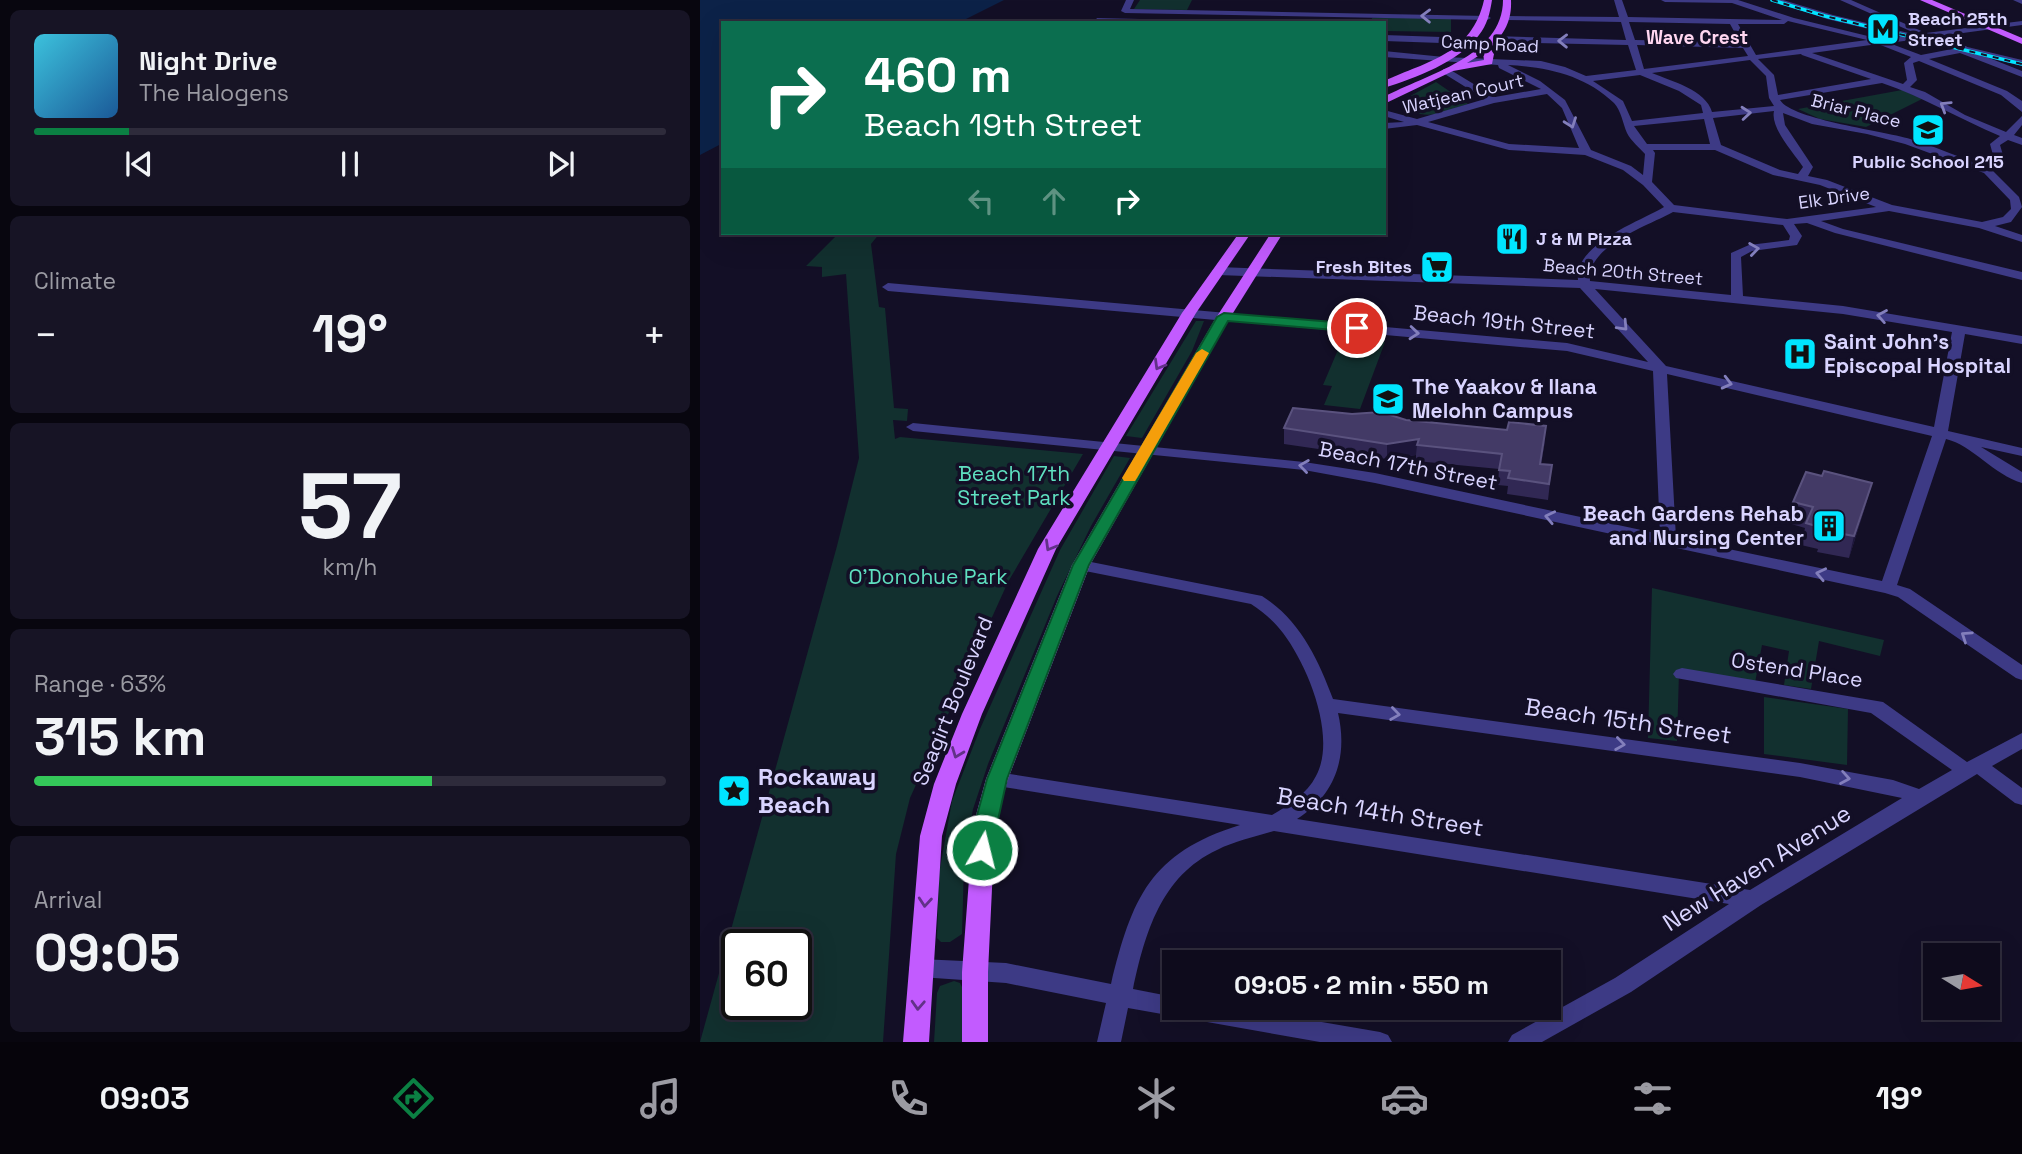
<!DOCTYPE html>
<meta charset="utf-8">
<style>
:root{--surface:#0e0b1c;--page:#171425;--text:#f1f3f6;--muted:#9b9ba3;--line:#2e2b3b;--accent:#0b8043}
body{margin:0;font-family:"Space Grotesk",sans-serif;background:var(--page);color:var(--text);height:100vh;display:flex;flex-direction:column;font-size:26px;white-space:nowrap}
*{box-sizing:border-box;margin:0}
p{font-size:23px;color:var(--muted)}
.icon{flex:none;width:38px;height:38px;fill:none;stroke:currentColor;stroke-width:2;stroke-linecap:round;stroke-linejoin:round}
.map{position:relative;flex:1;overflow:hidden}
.drawer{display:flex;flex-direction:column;gap:10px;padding:10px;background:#08060f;width:700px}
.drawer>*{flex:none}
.top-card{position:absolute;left:21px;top:21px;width:665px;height:214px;border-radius:0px;box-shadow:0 7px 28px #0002,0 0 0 2px var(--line);background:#0b6e4f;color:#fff;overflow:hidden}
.needle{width:46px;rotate:101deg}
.controls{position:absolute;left:1223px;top:943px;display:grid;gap:14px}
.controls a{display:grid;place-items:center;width:77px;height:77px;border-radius:0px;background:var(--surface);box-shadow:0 7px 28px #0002,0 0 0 2px var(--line);font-size:35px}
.speed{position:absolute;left:21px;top:929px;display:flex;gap:14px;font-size:35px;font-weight:700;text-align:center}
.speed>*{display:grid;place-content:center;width:91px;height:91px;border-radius:50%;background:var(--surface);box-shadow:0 7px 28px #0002,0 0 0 2px var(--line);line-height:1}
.speed .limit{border:4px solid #111;border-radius:10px;background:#fff;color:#111}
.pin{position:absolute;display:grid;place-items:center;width:60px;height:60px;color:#fff;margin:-30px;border:4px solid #fff;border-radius:50%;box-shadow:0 2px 7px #0007}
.me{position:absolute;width:77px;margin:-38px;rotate:8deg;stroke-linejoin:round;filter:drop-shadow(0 0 5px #0008)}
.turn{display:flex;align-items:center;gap:24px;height:147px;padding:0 28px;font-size:32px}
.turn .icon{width:91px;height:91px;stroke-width:2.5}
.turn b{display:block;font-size:49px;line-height:60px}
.lanes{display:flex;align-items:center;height:66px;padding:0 28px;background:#0003;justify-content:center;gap:35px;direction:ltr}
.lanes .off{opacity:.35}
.big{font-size:52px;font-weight:700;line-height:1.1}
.drawer .tile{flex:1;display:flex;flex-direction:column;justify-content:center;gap:10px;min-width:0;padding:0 24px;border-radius:10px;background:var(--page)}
.drawer .dial{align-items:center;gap:0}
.dial b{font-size:91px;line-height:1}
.song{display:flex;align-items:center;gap:21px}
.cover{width:84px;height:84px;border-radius:10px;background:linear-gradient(135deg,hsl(190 70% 55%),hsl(210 70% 35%))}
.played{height:7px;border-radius:4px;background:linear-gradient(90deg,var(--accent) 15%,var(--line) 15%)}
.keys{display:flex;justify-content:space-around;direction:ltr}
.heat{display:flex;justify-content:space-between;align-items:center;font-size:38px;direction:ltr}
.charge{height:10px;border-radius:5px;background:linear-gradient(90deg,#34c759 63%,var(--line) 0)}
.trip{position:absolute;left:462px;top:950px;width:399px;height:70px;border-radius:0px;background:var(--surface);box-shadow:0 7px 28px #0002,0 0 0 2px var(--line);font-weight:700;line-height:70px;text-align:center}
.tabs{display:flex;height:112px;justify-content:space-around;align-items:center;background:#06040b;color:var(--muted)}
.tabs .icon{width:49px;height:49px}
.tabs .active{color:var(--accent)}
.tabs b{font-size:32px;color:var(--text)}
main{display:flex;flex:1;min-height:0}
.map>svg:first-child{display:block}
</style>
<main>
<section class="drawer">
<div class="tile">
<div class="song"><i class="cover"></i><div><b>Night Drive</b><p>The Halogens</p></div></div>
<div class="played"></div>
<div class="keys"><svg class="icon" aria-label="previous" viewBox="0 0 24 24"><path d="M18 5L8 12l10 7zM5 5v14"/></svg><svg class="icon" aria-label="pause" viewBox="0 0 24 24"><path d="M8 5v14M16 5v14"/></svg><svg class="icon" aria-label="next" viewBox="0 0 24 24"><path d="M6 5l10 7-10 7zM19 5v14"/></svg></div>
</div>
<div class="tile"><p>Climate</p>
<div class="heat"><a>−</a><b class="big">19°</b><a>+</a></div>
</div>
<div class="tile dial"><b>57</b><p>km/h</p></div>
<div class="tile"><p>Range · 63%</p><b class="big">315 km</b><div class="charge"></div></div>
<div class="tile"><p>Arrival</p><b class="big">09:05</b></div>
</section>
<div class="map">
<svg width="1322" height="1042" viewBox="0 0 1322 1042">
<rect width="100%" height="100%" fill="#130f26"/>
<g fill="#12302f" fill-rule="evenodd">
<polygon points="440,0 492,0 487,10 434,9"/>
<polygon points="672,18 751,18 751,32 685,31 684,23 671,23"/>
<path d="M736,82L768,104C742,112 721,125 701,101Z"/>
<polygon points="1202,90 1222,99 1166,127 1120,119 1098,109"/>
<path d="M139,233H180L171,244L179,307L185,308L194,408L208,409L207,421L193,420L195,439L200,437L383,454L308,582L210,798L196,854L183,1042H0L137,546L159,458L146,274L122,277V267L106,266ZM37,945H96V1004H37Z"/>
<polygon points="496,321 504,321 492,351 442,438 426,436"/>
<polygon points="643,338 685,342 660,409 624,405 632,386 623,385"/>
<polygon points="414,456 430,458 391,526 357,596 288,764 273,809 264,864 262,934 250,942 241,942 237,938 239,874 252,801 280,729 360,550"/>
<polygon points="952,588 1184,640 1180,656 1119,641 1111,689 1084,685 1089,651 1062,645 1055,683 979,672 977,741 948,738"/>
<polygon points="1064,697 1148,709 1147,765 1064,754"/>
<polygon points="254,981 260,983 263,989 262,1042 234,1042 237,993 240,986"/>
</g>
<polygon fill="#0c2248" points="0,0 304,0 258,23 23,23 23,143 0,155"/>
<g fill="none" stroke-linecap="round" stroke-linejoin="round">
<g fill="#3d3a85" fill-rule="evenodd">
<polygon points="426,0 434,0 430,9 787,16 791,18 787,20 425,13 421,11"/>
<path d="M914,0H922L928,17L1082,20L1032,3L965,2L961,0H1038L1094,18L1180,39L1217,34L1140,0H1151L1226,33L1322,21V25L1189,43L1221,55L1252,49L1256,45L1266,46L1269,50L1322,71V77L1260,53L1229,59L1307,91L1322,101V112L1301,95L1219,61L1213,63L1217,80L1210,87L1225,92L1265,115L1306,132L1322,116V125L1314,135L1322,138V145L1308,140L1300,145L1303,155L1293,171L1319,197L1322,207L1311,222L1295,226L1322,235V242L1279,228L1189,211L1121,221L1143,229L1322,272V280L1135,233L1107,223L1094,224L1102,236L1097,245L1052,251L1041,257L1043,296L1143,306L1322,336V344L1265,334L1248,431L1322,448V456L1281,447L1322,472V483C1294,475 1272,445 1246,439L1197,585L1210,589L1322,665V680L1316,678L1198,597L1185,593L675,483L604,470L213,431L206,427L213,423L604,462L675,473L960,534L953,371L867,351L188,291L182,287L188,283L867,343L948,362L880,288L518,275L512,271L518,267L878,280C874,244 939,222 964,207L943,185L923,170L885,155L809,150L717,125L684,129V123L704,122L684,116V110L717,119L785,99L743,73V69H749L795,97L841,89L799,68L798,65L684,57V51L744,57L841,61L865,67L886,76L936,70L928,45L794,42L790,39L794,36L926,40L921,22L807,20L803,18L807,16L919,17ZM1088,21L1092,22L1167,40L1056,55L1038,24H1084ZM929,22L1030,24L1040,42L935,40ZM1178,44L1211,57L1204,63L1207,80L1203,84L1112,53ZM937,45L1043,48L1048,56L944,69ZM1101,54L1102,55L1171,79L1078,95L1074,75L1058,59ZM1050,60L1066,76L1069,98L1074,106L1012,112C1006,90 971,81 952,73ZM808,65C847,67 885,75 914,103C921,110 923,124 927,133C931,141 939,147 945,154L943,175L931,166L891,150L865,100L840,81ZM940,75L979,91L1001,105L1003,113L932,121L923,101L893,81ZM1182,83C1223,97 1260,119 1300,136L1290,144L1293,155L1286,167C1262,158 1238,148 1214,140C1186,131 1092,120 1080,100ZM847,94L862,108L879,148L809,144L728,122L794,103ZM1074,111C1070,128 1094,153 1103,167L1098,174L1080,170L1021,145L1013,118ZM1083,113L1112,124L1167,134L1205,144L1284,173L1310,200L1311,209L1303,217L1282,222L1192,205L1127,180L1108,176L1113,167L1085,125ZM1004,119L1010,144H947L934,126ZM953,150H1015L1073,175L1120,185L1176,207L1087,219L974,205L952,182L955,153ZM973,212L1083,225L1090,236L1089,240L1049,245L1031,253V295L890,281C886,246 948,226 973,212ZM895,289L1143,314L1252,332L1234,427L966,366ZM967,374L1232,436L1182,581L976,538Z"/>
<polygon points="1313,0 1322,0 1322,4"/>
<polygon points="397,18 440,19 444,21 394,22"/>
<polygon points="684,35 770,38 774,41 770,44 684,41"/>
<path d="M381,560L562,596C600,620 618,659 633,699L1100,763L1193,780L1219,789L1252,770L1171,713L976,678L973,674L976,670L982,668L1183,702L1267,762L1322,733V749L1292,766L1322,788V805L1315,803L1277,774L1061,905L931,992L842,1042H808L812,1035L915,978L1029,904L574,831C555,837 535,841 517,850C461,876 445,933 433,989L474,997V1008H540L680,1032L688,1035L692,1042H620L428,1008L421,1042H397L406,1003L306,983L220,977L212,975L209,968L212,961L220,959L306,963L411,984C432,898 450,853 540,825L297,786L290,784L287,779L290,774L297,772L572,815C589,805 607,794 616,776C637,737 608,666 583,633C574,621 563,612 551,604L375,569L373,565L375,561ZM638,713L1100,777L1202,798L1050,890L597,819C636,795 648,756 638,713Z"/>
</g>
<polygon fill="#3d3a85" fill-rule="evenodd" points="1070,0 1083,0 1133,15 1322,60 1322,66 1127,19"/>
<g fill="#c25bff" fill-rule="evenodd">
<path d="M784,0H792C790,13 787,25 779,35C759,62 715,78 684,88V81C728,61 772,54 784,0Z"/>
<path d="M803,0H811C812,21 804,34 790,48L794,54L792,64L753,71L684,104V97C726,74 803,57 803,0ZM783,53L784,60L767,63Z"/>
<polygon points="1220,0 1232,0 1322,38 1322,44"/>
<polygon points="539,233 551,233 496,313 356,549 282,714 256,784 242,836 229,1042 203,1042 220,836 234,784 262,714 338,549 482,313"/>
<polygon points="571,233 583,233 528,321 390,565 308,779 295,826 288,972 288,1042 262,1042 262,972 273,826 286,779 372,565 514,321"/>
</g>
<defs>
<polyline id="rail" points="1072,0 1125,16 1322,64"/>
</defs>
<use href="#rail" stroke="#00e5ff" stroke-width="3.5"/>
<use href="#rail" stroke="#130f26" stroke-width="2" stroke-dasharray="6" stroke-linecap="butt"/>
</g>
<g fill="#312854">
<polygon points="706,420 845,441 841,464 852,465 848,500 807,494 808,486 798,485 799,469 716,461 716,455 687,459 584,444 584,428"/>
<polygon points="1122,476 1172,483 1166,504 1149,558 1117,552 1118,549 1101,545 1105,528 1088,523 1093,502"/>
</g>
<g fill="#1d163a">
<polygon points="846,426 845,441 839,480 840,464"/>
<polygon points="719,439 717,445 716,455 687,459 687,444"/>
<polygon points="1172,483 1166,504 1149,558 1154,536"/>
</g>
<g fill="#433a66" stroke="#5a527e" stroke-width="2">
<polygon points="593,408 652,414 681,412 706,420 807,430 809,422 846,426 840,464 852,465 849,484 808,478 810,471 799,470 802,454 717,445 719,439 687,444 584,428"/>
<polygon points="1124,471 1172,483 1154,536 1122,530 1123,528 1106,523 1113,507 1093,502 1106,472 1122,476"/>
</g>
<defs><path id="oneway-chevron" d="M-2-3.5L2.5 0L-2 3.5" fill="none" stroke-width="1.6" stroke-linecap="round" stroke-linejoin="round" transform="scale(1.75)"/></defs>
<g stroke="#837fbc">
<use href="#oneway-chevron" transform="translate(726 16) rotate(-179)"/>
<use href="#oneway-chevron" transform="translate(863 41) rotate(-179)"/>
<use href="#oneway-chevron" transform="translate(1245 106) rotate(-148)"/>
<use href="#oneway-chevron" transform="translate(1046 113) rotate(-5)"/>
<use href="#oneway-chevron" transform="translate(871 123) rotate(70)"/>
<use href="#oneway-chevron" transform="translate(1054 249) rotate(-8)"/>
<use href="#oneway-chevron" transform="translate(1182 316) rotate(-170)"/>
<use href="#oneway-chevron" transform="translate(923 326) rotate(47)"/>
<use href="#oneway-chevron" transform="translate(714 333) rotate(5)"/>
<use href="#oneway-chevron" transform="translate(1027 383) rotate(14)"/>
<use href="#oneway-chevron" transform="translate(604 466) rotate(-172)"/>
<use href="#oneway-chevron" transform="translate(850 517) rotate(-168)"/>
<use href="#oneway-chevron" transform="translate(1121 574) rotate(-168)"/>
<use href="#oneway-chevron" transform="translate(1266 636) rotate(-146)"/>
<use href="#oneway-chevron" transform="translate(695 714) rotate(8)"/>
<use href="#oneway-chevron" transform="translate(920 744) rotate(8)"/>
<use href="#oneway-chevron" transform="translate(1145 778) rotate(10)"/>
</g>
<g stroke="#623188">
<use href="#oneway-chevron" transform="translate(459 365) rotate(120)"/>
<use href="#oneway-chevron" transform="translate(350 546) rotate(120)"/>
<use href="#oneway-chevron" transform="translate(257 753) rotate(111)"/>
<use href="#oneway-chevron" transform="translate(225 902) rotate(95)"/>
<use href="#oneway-chevron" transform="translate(218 1005) rotate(93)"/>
</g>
<polygon fill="#0b8043" stroke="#07532c" stroke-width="2" points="524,313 657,324 663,328 657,332 528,321 389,565 307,779 290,856 282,858 275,856 272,850 274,826 287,779 373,565 517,317"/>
<polygon fill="#f59e0b" points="502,349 509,353 437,478 435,481 424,481 422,478 496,353"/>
<defs>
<symbol id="metro-square" viewBox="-11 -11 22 22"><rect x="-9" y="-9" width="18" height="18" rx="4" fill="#00e5ff" stroke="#130f26"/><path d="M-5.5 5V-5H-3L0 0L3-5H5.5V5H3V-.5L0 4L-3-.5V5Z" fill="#111"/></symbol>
<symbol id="school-square" viewBox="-11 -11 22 22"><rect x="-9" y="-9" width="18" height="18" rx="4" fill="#00e5ff" stroke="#130f26"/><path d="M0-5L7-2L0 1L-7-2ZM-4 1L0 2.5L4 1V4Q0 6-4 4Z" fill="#111"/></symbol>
<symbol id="restaurant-square" viewBox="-11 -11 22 22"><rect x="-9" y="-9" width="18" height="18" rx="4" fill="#00e5ff" stroke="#130f26"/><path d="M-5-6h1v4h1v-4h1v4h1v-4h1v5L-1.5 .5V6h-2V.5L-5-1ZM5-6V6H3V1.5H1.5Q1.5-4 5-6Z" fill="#111"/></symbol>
<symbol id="supermarket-square" viewBox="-11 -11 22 22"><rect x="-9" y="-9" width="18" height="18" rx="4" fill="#00e5ff" stroke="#130f26"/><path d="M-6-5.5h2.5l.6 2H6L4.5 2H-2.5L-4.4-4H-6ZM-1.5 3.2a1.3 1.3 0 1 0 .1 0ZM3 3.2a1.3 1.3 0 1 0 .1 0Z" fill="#111"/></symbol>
<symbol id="hospital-square" viewBox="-11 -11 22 22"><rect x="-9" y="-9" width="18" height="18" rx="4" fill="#00e5ff" stroke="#130f26"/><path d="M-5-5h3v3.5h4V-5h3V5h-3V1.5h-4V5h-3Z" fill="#111"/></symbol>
<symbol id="building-square" viewBox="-11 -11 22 22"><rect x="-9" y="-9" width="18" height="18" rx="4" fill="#00e5ff" stroke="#130f26"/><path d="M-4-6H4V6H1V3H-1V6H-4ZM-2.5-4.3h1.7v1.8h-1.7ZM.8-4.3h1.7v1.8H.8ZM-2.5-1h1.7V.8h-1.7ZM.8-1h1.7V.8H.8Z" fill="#111"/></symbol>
<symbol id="sight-square" viewBox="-11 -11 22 22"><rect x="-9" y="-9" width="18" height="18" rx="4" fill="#00e5ff" stroke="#130f26"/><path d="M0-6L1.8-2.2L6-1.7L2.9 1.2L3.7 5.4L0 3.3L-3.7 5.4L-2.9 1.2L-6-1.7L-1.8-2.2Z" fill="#111"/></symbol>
</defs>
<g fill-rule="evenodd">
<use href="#metro-square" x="1164" y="10" width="38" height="38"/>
<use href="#school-square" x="1209" y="111" width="38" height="38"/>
<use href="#restaurant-square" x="793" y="220" width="38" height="38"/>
<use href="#supermarket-square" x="718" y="248" width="38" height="38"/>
<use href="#hospital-square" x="1081" y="335" width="38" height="38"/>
<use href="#school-square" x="669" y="380" width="38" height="38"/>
<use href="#building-square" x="1110" y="507" width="38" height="38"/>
<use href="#sight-square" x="15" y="772" width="38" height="38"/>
</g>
<g text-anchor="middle" stroke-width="7" stroke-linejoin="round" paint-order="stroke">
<g font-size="18" font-weight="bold" fill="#d9d4ff" stroke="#130f26" text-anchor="start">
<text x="1208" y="25">Beach 25th<tspan x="1208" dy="21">Street</tspan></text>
<text x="1228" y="168" text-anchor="middle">Public School 215</text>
<text x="836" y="245">J &amp; M Pizza</text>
<text x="712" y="273" text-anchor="end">Fresh Bites</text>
</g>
<g font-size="18" fill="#d9d4ff" stroke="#130f26">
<text transform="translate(790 44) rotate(3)" y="6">Camp Road</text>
<text transform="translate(763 94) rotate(-13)" y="6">Watjean Court</text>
<text transform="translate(1156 111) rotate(14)" y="6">Briar Place</text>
<text transform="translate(1134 198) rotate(-8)" y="6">Elk Drive</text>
<text transform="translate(923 272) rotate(5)" y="6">Beach 20th Street</text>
</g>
<g font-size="19" font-weight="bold" fill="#ffd6f0" stroke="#130f26">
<text x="997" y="44">Wave Crest</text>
</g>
<g font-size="21" fill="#d9d4ff" stroke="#130f26">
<text transform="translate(804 322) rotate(6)" y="7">Beach 19th Street</text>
<text transform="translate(708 466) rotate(11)" y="7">Beach 17th Street</text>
<text transform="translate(1097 670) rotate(9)" y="7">Ostend Place</text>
<text transform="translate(253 701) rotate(-68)" y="7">Seagirt Boulevard</text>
</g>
<g font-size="21" font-weight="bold" fill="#d9d4ff" stroke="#130f26" text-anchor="start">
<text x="1124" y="349">Saint John's<tspan x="1124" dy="24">Episcopal Hospital</tspan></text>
<text x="712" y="394">The Yaakov &amp; Ilana<tspan x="712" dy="24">Melohn Campus</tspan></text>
<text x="1104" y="521" text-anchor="end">Beach Gardens Rehab<tspan x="1104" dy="24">and Nursing Center</tspan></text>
</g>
<g font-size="21" fill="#5fe0c0" stroke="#130f26">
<text x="314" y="481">Beach 17th<tspan x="314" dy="24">Street Park</tspan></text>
<text x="228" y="584">O'Donohue Park</text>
</g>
<g font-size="24" fill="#d9d4ff" stroke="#130f26">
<text transform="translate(928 721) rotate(8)" y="8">Beach 15th Street</text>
<text transform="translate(680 812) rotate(9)" y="8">Beach 14th Street</text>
<text transform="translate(1057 868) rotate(-32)" y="8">New Haven Avenue</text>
</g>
<g font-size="24" font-weight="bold" fill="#d9d4ff" stroke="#130f26" text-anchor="start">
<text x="58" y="785">Rockaway<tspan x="58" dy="28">Beach</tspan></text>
</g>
</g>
</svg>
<div class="controls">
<a><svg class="needle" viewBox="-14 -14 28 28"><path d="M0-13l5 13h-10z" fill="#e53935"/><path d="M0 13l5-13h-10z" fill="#9b9ba3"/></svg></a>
</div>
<div class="speed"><div class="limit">60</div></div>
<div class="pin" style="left:657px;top:328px;background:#d93025"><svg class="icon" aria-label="arrive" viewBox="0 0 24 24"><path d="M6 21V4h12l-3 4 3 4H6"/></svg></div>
<svg class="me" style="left:282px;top:850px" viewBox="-20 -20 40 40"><circle r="17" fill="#0b8043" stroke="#fff" stroke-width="3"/><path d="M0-11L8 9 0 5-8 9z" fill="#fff"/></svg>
<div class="trip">09:05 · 2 min · 550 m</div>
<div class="top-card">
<div class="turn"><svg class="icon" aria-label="right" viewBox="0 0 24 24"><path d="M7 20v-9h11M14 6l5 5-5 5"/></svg><div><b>460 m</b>Beach 19th Street</div></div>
<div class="lanes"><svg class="icon off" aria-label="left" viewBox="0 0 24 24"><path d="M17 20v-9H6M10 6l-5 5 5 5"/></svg><svg class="icon off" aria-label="ahead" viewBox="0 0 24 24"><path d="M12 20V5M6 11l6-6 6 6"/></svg><svg class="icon" aria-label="right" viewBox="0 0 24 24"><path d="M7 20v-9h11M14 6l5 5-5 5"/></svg></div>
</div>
</div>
</main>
<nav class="tabs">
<b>09:03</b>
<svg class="icon active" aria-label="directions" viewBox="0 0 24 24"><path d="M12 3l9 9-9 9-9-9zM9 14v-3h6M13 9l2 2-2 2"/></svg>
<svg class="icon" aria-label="music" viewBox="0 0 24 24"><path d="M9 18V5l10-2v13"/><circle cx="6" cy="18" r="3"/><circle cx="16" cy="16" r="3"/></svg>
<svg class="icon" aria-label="phone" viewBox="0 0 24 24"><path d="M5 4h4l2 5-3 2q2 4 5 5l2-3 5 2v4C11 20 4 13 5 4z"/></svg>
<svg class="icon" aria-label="climate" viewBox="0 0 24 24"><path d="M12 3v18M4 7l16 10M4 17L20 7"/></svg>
<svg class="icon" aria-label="car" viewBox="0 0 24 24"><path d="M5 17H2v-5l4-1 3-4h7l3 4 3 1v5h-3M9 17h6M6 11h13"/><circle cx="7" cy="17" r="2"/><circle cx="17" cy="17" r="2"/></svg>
<svg class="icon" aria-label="filters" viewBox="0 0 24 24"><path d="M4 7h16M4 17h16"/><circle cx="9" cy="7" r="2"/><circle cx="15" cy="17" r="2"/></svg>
<b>19°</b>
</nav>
